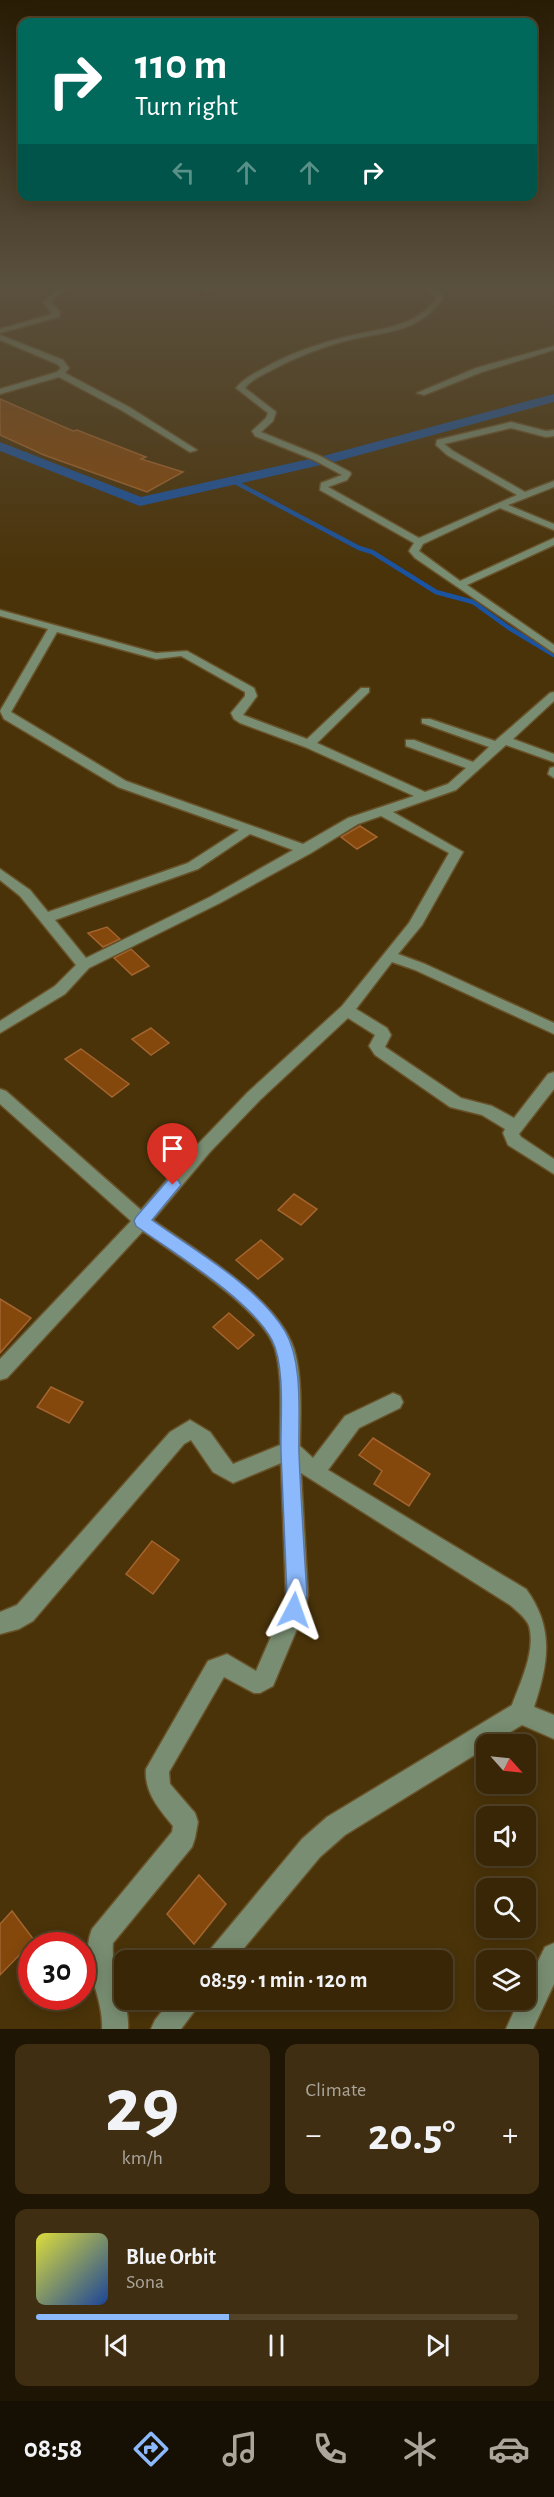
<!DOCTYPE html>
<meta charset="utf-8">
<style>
:root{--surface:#382607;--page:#3f2e11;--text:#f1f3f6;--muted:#aba59b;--line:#524328;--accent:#8bb9fc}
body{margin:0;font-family:"Alegreya Sans",sans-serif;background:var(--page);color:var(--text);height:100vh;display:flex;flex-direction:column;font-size:22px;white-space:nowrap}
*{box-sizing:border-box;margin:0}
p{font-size:20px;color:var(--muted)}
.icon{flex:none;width:33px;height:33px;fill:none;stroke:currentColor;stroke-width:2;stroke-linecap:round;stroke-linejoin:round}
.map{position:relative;height:2029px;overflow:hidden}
.panel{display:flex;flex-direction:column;gap:15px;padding:15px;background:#1f1504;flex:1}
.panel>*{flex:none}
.guide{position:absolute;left:18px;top:18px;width:519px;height:183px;border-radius:12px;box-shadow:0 3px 15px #0003,0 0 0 2px var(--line);background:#00695c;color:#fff;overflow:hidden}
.needle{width:39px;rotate:117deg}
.controls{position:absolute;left:476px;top:1734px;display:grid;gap:12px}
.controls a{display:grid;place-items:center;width:60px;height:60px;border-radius:12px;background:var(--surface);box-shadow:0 3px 15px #0003,0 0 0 2px var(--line);font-size:30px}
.speed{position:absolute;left:18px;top:1932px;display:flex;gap:12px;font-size:30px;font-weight:700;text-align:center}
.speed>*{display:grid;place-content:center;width:78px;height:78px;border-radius:50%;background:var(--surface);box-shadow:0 3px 15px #0003,0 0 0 2px var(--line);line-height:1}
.speed .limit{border:9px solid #d22;background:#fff;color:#111}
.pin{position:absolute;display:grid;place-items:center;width:51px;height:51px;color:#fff;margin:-62px -26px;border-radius:50% 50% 50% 0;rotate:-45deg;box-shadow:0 0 6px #0007}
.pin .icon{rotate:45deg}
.me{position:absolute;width:66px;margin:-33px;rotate:4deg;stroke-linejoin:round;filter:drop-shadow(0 0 4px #0008)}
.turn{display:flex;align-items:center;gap:21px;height:126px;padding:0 18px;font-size:27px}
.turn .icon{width:78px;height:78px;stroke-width:2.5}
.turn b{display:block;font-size:42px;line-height:51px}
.lanes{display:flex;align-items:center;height:57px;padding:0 18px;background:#0003;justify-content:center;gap:30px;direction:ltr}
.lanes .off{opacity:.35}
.big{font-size:45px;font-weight:700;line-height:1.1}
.panel .card{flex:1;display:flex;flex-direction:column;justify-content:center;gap:9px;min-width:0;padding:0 21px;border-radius:12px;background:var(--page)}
.panel .dial{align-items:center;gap:0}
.dial b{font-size:78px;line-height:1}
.song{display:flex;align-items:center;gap:18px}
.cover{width:72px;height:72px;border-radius:9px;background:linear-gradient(135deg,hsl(60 70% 55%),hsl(220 70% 35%))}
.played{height:6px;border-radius:3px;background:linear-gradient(90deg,var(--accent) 40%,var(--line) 40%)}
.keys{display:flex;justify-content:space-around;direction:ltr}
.heat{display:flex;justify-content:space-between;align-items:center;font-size:33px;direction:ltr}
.panel .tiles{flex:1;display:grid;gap:15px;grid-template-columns:1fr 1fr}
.card:last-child{grid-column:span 2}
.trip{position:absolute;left:114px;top:1950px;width:339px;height:60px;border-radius:12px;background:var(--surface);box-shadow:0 3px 15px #0003,0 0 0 2px var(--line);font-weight:700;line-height:60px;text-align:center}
.tabs{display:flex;height:96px;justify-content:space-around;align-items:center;background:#160f03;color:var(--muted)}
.tabs .icon{width:42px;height:42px}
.tabs .active{color:var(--accent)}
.tabs b{font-size:27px;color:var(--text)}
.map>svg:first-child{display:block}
</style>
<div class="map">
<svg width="554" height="2029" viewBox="0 0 554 2029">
<rect width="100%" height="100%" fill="#4a3309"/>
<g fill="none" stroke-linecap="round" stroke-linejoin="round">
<polyline stroke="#1a53a0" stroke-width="4.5" points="233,481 359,548 372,552 436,592 473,602 509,628 554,655"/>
<polygon fill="#1a53a0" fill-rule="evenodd" points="554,394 554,402 334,462 140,506 0,451 0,442 141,497 327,455"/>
</g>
<g fill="#85480c" stroke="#a3642f" stroke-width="1.5">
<polygon points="0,399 73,431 77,430 146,457 141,459 183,472 147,492 44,455 0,435"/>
<polygon points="360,826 377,837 357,849 341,837"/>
<polygon points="107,927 120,939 103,947 88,933"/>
<polygon points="131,949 149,966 132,975 114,958"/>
<polygon points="151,1028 169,1043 151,1055 132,1039"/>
<polygon points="81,1049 129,1084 112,1097 65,1059"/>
<polygon points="294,1194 317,1209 301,1225 278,1210"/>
<polygon points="261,1240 283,1259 258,1279 236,1260"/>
<polygon points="0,1299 31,1318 0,1353"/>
<polygon points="229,1313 254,1335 238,1349 213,1327"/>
<polygon points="51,1387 83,1402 69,1423 37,1407"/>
<polygon points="373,1438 430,1474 409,1506 374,1484 382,1471 359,1455"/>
<polygon points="152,1541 179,1560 153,1594 126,1574"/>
<polygon points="199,1875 226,1904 194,1944 167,1914"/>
<polygon points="12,1911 34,1940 0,1975 0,1924"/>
</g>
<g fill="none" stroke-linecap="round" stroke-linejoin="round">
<defs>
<g id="minor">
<polygon points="59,288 66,288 50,302 60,311 59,317 0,333 0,329 52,314 43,302"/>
<polygon points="214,288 207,292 204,290 205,288"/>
<path d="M424,288C433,288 439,290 443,298C419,333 387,331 349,340C322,347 296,357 272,370C262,375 251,380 245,388L276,412L273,421L261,432L320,456L350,472L351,474L347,480L328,487L419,538L517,495L447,455L436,445L437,440L511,422L546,431L554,430V436L546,437L511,428L444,444L453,451L525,492L554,481V487L508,505L554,524V530L500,508L423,544L419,551L460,581L554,538V545L467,585L554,645V653L415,558L409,551L414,543L320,490L321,483L342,475L314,460L255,436L252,431L266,418L268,413L236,388C244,378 255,373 266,367C291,353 317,344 345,337C379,328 414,329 437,298Z"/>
<polygon points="0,335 63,360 69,368 65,373 129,407 197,450 190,452 123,411 59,377 0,394 0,389 57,372 61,368 57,364 0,340"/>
<polygon points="554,346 554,350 482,372 424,395 417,393 476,368"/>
<path d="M0,610L156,653L187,651L254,688L257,696L243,715L307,739L361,688H369V692L317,743L425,792L448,784L466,768L406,746V740H414L473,762L489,747L422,723V719H430L495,741L550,693L554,692V701L513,739L554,754V762L506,745L456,790L393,812L463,852L422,925L398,954L425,964L554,1023V1034L415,970L392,962L356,1009L387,1028L391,1035L385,1047L461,1098L492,1106L514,1118L548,1074L554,1072V1089L519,1134L521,1137L554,1159V1174L508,1145L503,1133L505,1129L482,1115L450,1107L375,1055L369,1046L375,1035L348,1018L260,1100L210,1152L153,1220C196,1251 278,1298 294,1349C303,1379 300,1415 300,1446L313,1458L345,1416L393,1393L400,1396L403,1402L400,1408L359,1428L328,1470L526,1589C554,1627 549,1662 534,1707L554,1715V1739L522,1725L491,1744H486V1748L345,1835L320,1857L234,1960H205L209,1951L302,1839L327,1817L512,1705C520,1683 536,1651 529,1626C526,1618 517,1611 510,1605L301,1473L308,1595L305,1610L273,1686L260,1693H254L224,1677L169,1772L170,1784L195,1813L198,1822L195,1838L192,1847L113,1943C110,1974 130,1999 128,2029H102C104,1994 78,1963 92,1929L172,1832L173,1826C159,1809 144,1792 146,1769L208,1661L227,1654L256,1671L283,1609L286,1595L281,1463L233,1483L213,1472L191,1440L184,1444L33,1621L19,1629L0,1634V1612L17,1605L170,1432L190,1420L210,1432L233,1464L280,1445C280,1416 283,1377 275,1349C262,1308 178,1257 143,1231L7,1378L0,1380V1359L131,1221L0,1104V1089L6,1091L141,1210L198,1144L248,1092L342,1006L409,923L449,853L381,816L358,824L311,853L220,903L89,968L65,994L0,1033V1021L55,986L76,965L20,896L0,880V869L30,890L48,912L188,863L239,830L118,787L4,719L0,711L48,629L0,616ZM57,632L156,659L181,656L245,692V696L231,713L234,719L240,723L305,747L414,796L348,818L303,844L126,781L11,712ZM250,834L293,850L210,897L86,958L55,920L198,869Z"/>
<polygon points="554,767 554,778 548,774 550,768"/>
<polygon points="554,1943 554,1984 533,2029 506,2029 519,2000 525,2000 525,1988 545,1947"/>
<polygon points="171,2000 200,2000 196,2009 181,2029 151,2029 155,2020"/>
</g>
</defs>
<use href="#minor" stroke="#695229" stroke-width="3"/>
<use href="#minor" fill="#788d71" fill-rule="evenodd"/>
</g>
<linearGradient id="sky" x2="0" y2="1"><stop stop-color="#291c05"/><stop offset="0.5" stop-color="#5a503e"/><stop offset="1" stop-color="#5a503e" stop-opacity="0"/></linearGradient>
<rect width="554" height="572" fill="url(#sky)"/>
<path fill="#8bb9fc" stroke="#5a78a4" stroke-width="1.5" d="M173,1179L178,1180L181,1185L152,1220C195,1251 257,1285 285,1331C304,1364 298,1417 299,1453C301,1501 304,1548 307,1595L301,1617L294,1620L287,1617L284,1610L287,1595C285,1548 283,1501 281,1453C280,1423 286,1367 272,1340C250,1299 175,1254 136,1226L134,1221L136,1217L168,1180Z"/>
</svg>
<div class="controls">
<a><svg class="needle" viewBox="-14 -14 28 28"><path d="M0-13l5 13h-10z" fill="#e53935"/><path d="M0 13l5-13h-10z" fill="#aba59b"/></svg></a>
<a><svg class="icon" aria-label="sound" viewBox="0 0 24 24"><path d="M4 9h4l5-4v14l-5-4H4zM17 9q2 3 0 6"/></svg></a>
<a><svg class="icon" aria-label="search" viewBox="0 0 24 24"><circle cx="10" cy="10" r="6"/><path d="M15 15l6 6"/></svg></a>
<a><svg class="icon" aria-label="layers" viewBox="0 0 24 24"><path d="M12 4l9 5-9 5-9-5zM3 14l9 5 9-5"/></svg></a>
</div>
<div class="speed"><div class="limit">30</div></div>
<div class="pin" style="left:173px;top:1185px;background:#d93025"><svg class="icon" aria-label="arrive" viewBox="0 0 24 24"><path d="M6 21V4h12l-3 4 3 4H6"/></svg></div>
<svg class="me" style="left:294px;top:1610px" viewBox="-20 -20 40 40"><path d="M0-17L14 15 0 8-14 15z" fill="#8bb9fc" stroke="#fff" stroke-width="4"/></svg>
<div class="trip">08:59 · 1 min · 120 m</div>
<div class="guide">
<div class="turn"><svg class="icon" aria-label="right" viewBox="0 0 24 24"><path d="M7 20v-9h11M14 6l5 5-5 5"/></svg><div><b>110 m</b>Turn right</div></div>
<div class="lanes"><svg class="icon off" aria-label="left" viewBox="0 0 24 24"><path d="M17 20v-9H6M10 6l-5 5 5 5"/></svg><svg class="icon off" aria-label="ahead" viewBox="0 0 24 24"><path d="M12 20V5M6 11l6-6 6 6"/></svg><svg class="icon off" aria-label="ahead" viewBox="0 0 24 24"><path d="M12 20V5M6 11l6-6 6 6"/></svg><svg class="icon" aria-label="right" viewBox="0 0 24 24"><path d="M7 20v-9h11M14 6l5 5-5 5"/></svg></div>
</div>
</div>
<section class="panel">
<div class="tiles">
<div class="card dial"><b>29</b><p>km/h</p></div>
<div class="card"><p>Climate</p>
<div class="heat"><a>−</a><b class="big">20.5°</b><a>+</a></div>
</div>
<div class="card">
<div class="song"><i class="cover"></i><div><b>Blue Orbit</b><p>Sona</p></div></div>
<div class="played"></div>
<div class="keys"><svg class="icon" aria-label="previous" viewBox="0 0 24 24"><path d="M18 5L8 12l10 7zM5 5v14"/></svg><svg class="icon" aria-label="pause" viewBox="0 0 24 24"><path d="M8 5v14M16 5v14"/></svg><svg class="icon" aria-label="next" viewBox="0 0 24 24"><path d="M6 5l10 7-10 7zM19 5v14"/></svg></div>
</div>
</div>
</section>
<nav class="tabs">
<b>08:58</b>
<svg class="icon active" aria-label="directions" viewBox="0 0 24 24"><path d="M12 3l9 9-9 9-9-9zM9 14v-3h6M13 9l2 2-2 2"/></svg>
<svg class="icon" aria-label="music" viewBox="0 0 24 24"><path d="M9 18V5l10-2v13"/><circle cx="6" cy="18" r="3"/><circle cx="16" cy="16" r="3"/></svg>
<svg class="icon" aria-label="phone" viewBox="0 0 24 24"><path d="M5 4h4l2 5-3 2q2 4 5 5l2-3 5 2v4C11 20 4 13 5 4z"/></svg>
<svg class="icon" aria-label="climate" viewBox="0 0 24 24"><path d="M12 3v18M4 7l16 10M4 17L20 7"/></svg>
<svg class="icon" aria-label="car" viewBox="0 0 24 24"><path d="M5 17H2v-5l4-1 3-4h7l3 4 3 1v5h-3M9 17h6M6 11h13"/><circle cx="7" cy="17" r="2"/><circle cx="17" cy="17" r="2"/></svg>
</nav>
